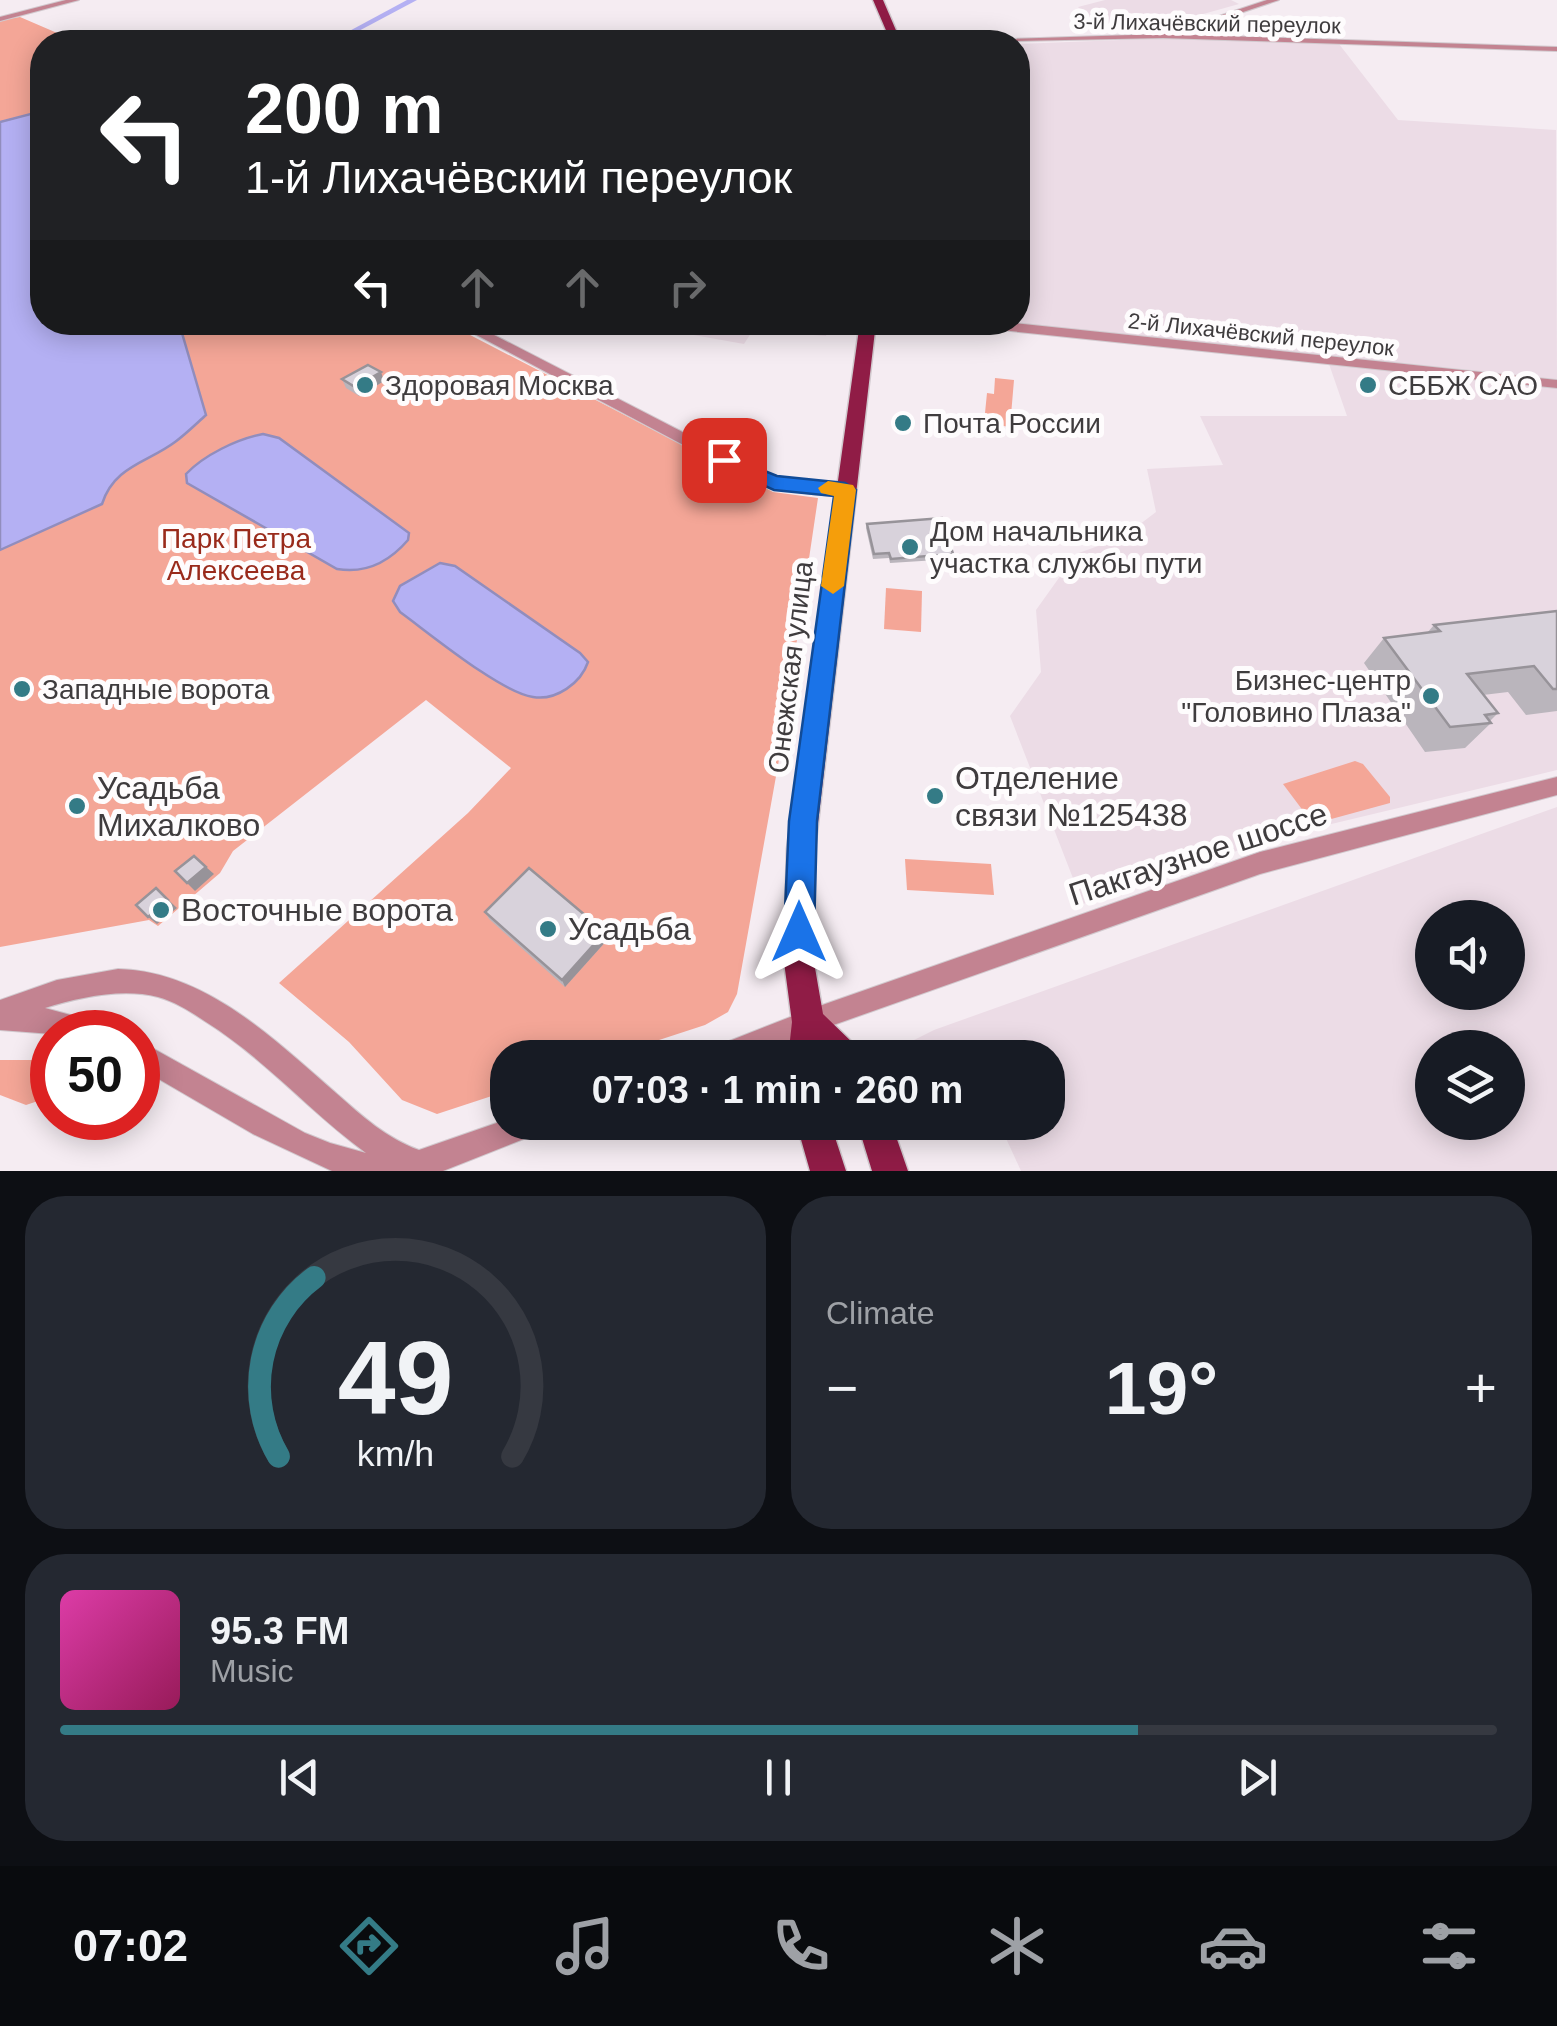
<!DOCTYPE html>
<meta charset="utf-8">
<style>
:root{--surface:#171b24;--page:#242831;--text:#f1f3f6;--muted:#9ea1a6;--line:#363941;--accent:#347b86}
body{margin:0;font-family:Arial,sans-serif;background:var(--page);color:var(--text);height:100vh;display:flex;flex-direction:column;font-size:38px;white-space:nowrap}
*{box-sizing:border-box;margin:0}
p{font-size:32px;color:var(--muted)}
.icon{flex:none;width:55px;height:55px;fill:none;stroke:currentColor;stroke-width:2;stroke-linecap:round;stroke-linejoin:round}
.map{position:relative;height:1171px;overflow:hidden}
.side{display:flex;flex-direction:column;gap:25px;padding:25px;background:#0d0f14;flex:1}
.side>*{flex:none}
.banner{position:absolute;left:30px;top:30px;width:1000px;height:305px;border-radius:40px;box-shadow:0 5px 25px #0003;background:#202124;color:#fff;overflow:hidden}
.tools{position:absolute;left:1415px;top:900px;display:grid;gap:20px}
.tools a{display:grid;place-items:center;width:110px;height:110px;border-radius:50%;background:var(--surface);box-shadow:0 5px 25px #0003;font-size:50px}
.speed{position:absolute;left:30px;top:1010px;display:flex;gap:20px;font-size:50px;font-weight:700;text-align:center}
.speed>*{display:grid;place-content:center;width:130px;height:130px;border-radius:50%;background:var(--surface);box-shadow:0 5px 25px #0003;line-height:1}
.speed .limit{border:15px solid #d22;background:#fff;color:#111}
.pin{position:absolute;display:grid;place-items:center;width:85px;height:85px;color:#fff;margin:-42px;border-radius:20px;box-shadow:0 5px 15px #0006}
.me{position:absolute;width:110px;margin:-55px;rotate:0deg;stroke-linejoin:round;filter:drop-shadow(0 0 8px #0008)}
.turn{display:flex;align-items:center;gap:35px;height:210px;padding:0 50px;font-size:45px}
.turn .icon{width:130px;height:130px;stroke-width:2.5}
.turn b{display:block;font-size:70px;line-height:85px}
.lanes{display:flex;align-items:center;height:95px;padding:0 50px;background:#0003;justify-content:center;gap:50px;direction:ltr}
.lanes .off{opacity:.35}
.big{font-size:75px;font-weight:700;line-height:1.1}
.side .widget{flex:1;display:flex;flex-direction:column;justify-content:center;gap:15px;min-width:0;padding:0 35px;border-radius:40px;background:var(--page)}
.side .dial{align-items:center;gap:0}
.dial svg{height:260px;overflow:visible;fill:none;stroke:var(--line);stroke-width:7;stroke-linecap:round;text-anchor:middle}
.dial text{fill:var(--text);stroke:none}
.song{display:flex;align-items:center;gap:30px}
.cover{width:120px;height:120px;border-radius:15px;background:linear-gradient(135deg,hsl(320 70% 55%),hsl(330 70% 35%))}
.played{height:10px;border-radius:5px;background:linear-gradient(90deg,var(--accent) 75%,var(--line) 75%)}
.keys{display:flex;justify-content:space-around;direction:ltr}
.heat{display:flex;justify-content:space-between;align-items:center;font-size:55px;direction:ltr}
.side .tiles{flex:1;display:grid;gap:25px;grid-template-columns:1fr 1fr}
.widget:last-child{grid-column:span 2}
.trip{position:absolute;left:490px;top:1040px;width:575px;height:100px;border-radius:40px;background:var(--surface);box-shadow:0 5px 25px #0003;font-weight:700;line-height:100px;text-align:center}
.menu{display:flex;height:160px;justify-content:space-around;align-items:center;background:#090b0e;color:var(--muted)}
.menu .icon{width:70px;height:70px}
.menu .on{color:var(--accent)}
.menu b{font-size:45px;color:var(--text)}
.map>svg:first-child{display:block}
</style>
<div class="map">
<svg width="1557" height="1171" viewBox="0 0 1557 1171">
<rect width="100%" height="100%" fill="#f5ecf2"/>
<g fill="#ecdce6" fill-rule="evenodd">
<polygon points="1105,0 1231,0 1239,4 1171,23 1101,32 1078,7"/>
<polygon points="1172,38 1339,44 1398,120 1556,130 1557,379 1015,323 1018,44"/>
<polygon points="696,322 829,322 829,323 826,336 753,330 744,344 688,334"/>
<polygon points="1329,364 1557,388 1557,770 1277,837 1083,904 1010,716 1041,672 1036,610 1076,554 1123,537 1156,512 1147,469 1223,465 1200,416 1347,416"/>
<path d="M1557,807V1171H1021L999,1123L1048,1122V1058L904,1057L914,1040L934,1030ZM1432,918H1508V992H1432ZM1432,1048H1508V1122H1432Z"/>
</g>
<g fill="#f4a697">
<polygon points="20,17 78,42 42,42 42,322 447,323 773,492 818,498 780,754 737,994 728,1012 705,1025 607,1057 508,1058 507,1091 437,1114 402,1100 349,1042 279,983 468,813 511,768 426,700 233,851 220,873 158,926 149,920 0,947 0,20"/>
<polygon points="995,378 1014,380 1010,427 984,423 987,393 994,394"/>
<polygon points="886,588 922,591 921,632 884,629"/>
<polygon points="1355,761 1363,764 1390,797 1390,803 1313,824 1283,784"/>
<polygon points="905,859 991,864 994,895 907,890"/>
<polygon points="0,1060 34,1060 52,1078 47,1098 26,1105 0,1095"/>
</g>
<g fill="#b4b0f3" stroke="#918dbd" stroke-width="2.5">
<path d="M42,111V322L190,323L182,333L206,415C196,424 186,434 175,442C147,463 114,466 102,504L0,550V122Z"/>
<path d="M263,434L279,438L409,533L408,540C389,562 366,574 337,569L187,483L186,474C204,455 237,439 263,434Z"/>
<path d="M440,563L455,566L580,653L588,662C581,683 556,701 533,697C500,692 429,633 400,612L393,601L400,586Z"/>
</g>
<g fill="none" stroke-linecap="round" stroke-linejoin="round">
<polygon fill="#b4b0f3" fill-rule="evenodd" points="407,0 417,0 338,42 329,42"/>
<defs>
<g id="minor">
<polygon points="66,0 79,0 0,21 0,17"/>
<polygon points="1267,0 1279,0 1181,33 1174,31"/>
<polygon points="1163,34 1557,47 1557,51 1163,38 972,42 976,40"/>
<path d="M452,322H469L762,473L792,481L845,485L853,490C836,504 774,487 751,481Z"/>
<polygon points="956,322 1004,322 1557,380 1557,388 962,326"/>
<polygon points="1557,777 1557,795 1260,874 808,1034 751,1058 705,1058 709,1049 808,1010 1260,852"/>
<path d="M118,969C205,971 274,1039 336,1093C362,1116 386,1138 419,1150L508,1119V1122H548L544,1131L443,1171H332L253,1134L138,1067V1040L305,1133L330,1143L366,1153C310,1112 265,1059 206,1022C191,1012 176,1002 158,997C122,988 81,997 45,1008L100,1023L103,1032L52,1034L0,1030V1000L57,980Z"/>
</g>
<g id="major">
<polygon points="873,0 883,0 901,42 891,42"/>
<polygon points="860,322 876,322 815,849 814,962 823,1014 856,1046 860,1058 788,1058 792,1022 784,962 787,849"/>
<polygon points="796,1122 830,1122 846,1171 810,1171"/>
<polygon points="857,1122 891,1122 908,1171 872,1171"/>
</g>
</defs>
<use href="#minor" stroke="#d1c9ce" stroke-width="2"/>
<use href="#major" stroke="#d1c9ce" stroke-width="3"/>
<use href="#minor" fill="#c38391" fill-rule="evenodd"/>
<use href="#major" fill="#901c46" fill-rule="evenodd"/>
</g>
<g fill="#bab5bc">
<polygon points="342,379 384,381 359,396 346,388"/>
<polygon points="867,524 953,554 953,559 890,563 889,558 873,559 866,528"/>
<polygon points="1557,611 1557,711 1526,715 1508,692 1483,695 1498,713 1490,721 1491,723 1465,748 1425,752 1364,663 1384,638 1427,633 1434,625"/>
<polygon points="485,912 608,939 565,987 489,919"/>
</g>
<g fill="#979399">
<polygon points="381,372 384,381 359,396 355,387"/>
<polygon points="206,867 214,874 195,891 187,883"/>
<polygon points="156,888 177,908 157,924 148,917"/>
<polygon points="605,932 608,939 565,987 562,980"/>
</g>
<g fill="#d8d2db" stroke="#979399" stroke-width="2.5">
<polygon points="368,365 381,372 355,387 342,379"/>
<polygon points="942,518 953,554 891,559 889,553 874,554 867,524"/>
<polygon points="1557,611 1557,689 1553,689 1534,666 1467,674 1498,713 1485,715 1491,723 1450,727 1384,638 1440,631 1434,625"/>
<polygon points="194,856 206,867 187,883 175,871"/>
<polygon points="529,868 605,932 562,980 485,912"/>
<polygon points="156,888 168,900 148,917 136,905"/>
</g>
<polygon fill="#1a73e8" stroke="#114b97" stroke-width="2.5" points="724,454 777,476 845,483 856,490 817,821 814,932 810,943 799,947 788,943 784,932 789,821 834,496 774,490 717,465 715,460"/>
<polygon fill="#f59e0b" points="828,481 853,485 856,490 844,586 833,594 821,586 834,496 821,493 818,488"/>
<g fill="#347b86" stroke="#fefcfd" stroke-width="4">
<circle cx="365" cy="385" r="10"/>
<circle cx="1368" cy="385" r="10"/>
<circle cx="903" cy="423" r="10"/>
<circle cx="910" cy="547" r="10"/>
<circle cx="22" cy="689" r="10"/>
<circle cx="1431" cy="696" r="10"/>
<circle cx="935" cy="796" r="10"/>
<circle cx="77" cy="806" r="10"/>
<circle cx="161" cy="910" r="10"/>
<circle cx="548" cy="929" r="10"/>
</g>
<g text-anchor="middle" stroke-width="10" stroke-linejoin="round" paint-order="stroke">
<g font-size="22" fill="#3f3c3e" stroke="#fefcfd">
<text transform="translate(1207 23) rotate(1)" y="8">3-й Лихачёвский переулок</text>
<text transform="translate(1261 334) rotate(6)" y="8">2-й Лихачёвский переулок</text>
</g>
<g font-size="28" fill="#3f3c3e" stroke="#fefcfd" text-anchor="start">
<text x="385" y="395">Здоровая Москва</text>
<text x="1388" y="395">СББЖ САО</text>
<text x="923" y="433">Почта России</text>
<text x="930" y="541">Дом начальника<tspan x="930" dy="32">участка службы пути</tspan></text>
<text x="1411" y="690" text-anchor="end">Бизнес-центр<tspan x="1411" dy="32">"Головино Плаза"</tspan></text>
<text x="42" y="699">Западные ворота</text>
</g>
<g font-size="28" fill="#992a1b" stroke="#fefcfd">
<text x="236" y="548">Парк Петра<tspan x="236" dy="32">Алексеева</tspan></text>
</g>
<g font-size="28" fill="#3f3c3e" stroke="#fefcfd">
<text transform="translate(790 667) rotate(-83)" y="10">Онежская улица</text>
</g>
<g font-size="32" fill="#3f3c3e" stroke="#fefcfd" text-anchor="start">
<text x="955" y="789">Отделение<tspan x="955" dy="37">связи №125438</tspan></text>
<text x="97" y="799">Усадьба<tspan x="97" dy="37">Михалково</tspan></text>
<text x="181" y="921">Восточные ворота</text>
<text x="568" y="940">Усадьба</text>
</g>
<g font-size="32" fill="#3f3c3e" stroke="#fefcfd">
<text transform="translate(1198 854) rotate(-18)" y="11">Пакгаузное шоссе</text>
</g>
</g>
</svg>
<div class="tools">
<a><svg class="icon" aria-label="sound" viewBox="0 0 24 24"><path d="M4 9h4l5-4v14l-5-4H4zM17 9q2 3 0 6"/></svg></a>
<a><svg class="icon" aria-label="layers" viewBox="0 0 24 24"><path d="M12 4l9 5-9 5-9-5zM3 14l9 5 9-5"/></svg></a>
</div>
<div class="speed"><div class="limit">50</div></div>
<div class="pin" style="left:724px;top:460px;background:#d93025"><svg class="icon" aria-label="arrive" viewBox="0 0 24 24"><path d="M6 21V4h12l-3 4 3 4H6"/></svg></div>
<svg class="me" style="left:799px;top:932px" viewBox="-20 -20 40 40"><path d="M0-17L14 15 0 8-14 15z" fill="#1a73e8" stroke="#fff" stroke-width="4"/></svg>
<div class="trip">07:03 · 1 min · 260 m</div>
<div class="banner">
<div class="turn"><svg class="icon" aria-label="left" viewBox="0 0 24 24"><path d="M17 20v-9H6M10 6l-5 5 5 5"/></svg><div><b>200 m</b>1-й Лихачёвский переулок</div></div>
<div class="lanes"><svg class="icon" aria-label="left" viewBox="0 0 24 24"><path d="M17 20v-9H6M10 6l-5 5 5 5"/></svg><svg class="icon off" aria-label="ahead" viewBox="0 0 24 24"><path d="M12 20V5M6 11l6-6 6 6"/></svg><svg class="icon off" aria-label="ahead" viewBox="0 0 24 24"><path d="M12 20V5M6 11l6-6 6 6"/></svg><svg class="icon off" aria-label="right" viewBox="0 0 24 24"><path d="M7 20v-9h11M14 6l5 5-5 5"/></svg></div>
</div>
</div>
<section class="side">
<div class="tiles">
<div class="widget dial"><svg viewBox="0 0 100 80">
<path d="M14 69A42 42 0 1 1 86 69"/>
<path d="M14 69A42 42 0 0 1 25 14" stroke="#347b86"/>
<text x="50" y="56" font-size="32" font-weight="700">49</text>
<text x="50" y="72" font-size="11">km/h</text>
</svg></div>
<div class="widget"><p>Climate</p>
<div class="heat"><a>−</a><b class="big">19°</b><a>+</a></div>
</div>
<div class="widget">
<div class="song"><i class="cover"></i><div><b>95.3 FM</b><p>Music</p></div></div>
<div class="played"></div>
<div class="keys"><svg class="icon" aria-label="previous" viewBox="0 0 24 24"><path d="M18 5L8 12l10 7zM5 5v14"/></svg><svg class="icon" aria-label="pause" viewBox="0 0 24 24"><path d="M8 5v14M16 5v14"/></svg><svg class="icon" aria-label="next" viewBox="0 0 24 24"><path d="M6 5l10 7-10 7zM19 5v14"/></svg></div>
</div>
</div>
</section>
<nav class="menu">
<b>07:02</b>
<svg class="icon on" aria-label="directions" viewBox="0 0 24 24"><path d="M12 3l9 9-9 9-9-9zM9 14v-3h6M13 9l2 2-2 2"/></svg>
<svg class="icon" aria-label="music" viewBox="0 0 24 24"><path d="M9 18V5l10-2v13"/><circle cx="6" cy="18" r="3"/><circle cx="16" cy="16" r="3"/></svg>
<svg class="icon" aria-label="phone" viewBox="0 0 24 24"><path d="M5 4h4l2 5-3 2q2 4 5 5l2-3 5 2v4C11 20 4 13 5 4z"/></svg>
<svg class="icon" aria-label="climate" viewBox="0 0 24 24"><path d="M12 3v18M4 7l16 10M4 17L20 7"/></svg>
<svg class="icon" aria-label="car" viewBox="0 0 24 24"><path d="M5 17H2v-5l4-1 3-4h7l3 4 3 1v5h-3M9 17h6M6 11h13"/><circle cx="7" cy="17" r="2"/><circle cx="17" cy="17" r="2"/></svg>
<svg class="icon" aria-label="filters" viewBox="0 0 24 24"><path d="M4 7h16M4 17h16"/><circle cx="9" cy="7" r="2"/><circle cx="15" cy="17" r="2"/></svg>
</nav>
